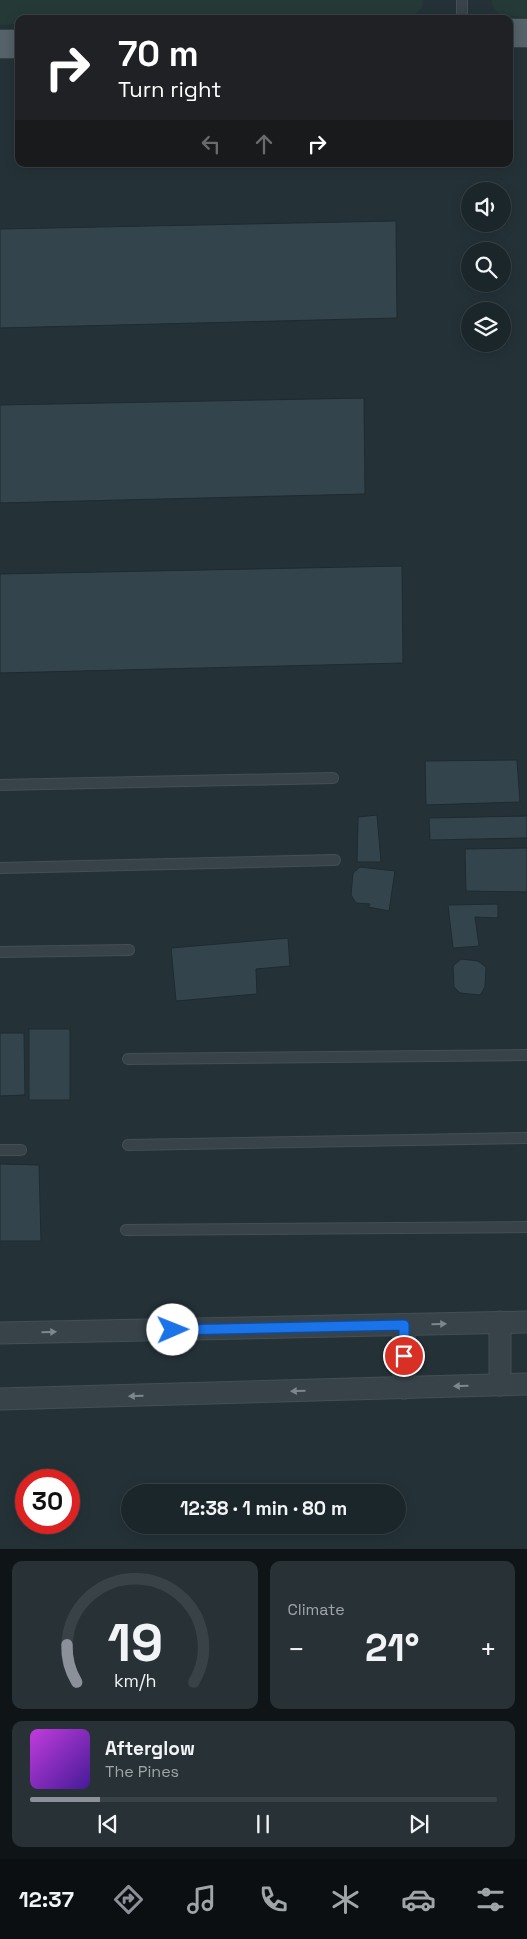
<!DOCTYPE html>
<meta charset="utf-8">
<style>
:root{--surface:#1b262a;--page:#283236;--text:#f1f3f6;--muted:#a0a5a8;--line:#394347;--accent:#8c9099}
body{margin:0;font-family:"Space Grotesk",sans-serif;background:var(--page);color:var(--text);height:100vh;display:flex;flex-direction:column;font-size:19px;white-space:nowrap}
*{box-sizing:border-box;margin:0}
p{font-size:16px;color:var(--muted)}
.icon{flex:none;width:28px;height:28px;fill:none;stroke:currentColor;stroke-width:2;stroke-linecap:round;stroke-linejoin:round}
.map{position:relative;height:1549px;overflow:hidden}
.details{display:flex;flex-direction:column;gap:12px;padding:12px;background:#0f1517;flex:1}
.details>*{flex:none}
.hud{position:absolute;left:15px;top:15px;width:498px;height:152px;border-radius:10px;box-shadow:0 2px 12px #0003,0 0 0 1px var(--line);background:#202124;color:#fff;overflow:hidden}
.tools{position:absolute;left:461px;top:182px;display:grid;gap:10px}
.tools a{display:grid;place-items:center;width:50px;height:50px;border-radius:50%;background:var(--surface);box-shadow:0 2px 12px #0003,0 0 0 1px var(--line);font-size:25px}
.speed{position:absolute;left:15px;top:1469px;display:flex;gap:10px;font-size:25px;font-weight:700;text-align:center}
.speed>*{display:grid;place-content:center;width:65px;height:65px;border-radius:50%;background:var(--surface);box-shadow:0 2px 12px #0003,0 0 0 1px var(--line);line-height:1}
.speed .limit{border:8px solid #d22;background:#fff;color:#111}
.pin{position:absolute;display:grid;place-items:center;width:42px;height:42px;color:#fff;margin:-21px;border:2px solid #fff;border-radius:50%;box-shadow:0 1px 5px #0007}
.me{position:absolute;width:55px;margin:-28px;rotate:89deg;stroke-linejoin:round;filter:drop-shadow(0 0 4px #0008)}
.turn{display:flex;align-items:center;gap:18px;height:105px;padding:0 20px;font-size:22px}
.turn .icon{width:65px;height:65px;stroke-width:2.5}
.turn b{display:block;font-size:35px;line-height:42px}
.lanes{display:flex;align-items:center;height:48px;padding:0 20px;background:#0003;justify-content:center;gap:25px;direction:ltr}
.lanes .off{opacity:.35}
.big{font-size:38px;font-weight:600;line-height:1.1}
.details .widget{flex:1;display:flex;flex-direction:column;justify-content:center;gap:8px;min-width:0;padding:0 18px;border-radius:10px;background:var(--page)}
.details .dial{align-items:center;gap:0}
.dial svg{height:130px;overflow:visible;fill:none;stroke:var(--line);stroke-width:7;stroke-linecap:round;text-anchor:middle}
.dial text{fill:var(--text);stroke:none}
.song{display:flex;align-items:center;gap:15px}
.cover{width:60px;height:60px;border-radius:8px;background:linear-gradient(135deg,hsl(290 70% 55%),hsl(260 70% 35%))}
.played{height:5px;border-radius:2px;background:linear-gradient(90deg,var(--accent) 15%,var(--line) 15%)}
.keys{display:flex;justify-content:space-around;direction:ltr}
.heat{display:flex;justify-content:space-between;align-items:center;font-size:28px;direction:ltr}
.details .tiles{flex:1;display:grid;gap:12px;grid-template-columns:1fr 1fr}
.widget:last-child{grid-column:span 2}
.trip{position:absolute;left:121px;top:1484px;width:285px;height:50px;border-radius:25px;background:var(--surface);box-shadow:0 2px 12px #0003,0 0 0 1px var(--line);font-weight:600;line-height:50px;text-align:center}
.tabs{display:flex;height:80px;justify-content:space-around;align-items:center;background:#0b0f11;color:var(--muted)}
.tabs .icon{width:35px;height:35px}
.tabs .current{color:var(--accent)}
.tabs b{font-size:22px;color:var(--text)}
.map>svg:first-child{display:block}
</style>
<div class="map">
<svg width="527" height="1549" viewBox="0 0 527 1549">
<rect width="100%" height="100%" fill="#243238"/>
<g fill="#253937">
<polygon points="0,0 423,0 422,8 415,14 235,19 19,19 19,24 0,25"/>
<polygon points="491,0 527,0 527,17 501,16 494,9"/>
</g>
<g fill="#33444c" stroke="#1e2a2f">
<polygon points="396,221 397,318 0,328 0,229"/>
<polygon points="364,398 365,494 0,503 0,405"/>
<polygon points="402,566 403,663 0,673 0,574"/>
<polygon points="517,760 520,802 426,805 425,761"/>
<polygon points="377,815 381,862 357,862 358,817"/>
<polygon points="527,816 527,838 430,840 429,818"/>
<polygon points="527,848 527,892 466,891 465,849"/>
<polygon points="360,867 395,871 389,911 368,907 370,904 356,903 351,895 353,873"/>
<polygon points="498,904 498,918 475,917 479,946 453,948 448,905"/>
<polygon points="288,938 290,966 256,969 257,994 176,1001 171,948"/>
<polygon points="461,959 478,961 486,967 485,987 480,995 460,993 454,987 453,966"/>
<rect x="29" y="1029" width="41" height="71"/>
<polygon points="0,1033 24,1033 25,1095 0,1096"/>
<polygon points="0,1164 39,1165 41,1241 0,1241"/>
</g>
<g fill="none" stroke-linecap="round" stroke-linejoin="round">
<defs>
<g id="lane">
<polyline points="462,0 462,19"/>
<polyline points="0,785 333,778"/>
<polyline points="0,868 335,860"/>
<polyline points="0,952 129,950"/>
<polyline points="128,1059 527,1055"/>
<polyline points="128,1145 527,1138"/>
<polyline points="0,1150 21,1150"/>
<polyline points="126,1230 527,1227"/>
</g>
<g id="street">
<polyline points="0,1333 527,1322"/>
<polyline points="500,1385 500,1322"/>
<polyline points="404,1388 404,1325"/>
<polyline points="0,1399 527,1384"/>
</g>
<g id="primary">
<polyline points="509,33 527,33"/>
<polyline points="0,44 19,44"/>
</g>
</defs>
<use href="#lane" stroke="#434f55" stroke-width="12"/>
<use href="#street" stroke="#434f55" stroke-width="23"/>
<use href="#primary" stroke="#434f55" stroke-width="29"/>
<use href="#lane" stroke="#374349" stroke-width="10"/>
<use href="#street" stroke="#374349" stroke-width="21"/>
<use href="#primary" stroke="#556269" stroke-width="28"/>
</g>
<defs><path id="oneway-solid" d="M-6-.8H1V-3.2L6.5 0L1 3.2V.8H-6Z" transform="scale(1.25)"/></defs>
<g fill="#7b878d">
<use href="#oneway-solid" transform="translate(439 1324) rotate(-1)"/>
<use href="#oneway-solid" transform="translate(49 1332) rotate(-1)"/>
<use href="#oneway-solid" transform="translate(461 1386) rotate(178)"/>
<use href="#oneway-solid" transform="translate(298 1391) rotate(178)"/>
<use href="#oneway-solid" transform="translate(136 1396) rotate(178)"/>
</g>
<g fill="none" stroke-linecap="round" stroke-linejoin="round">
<defs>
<polyline id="route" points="173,1330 404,1325 404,1356"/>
</defs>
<use href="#route" stroke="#114b97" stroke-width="12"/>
<use href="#route" stroke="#1a73e8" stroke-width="9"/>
</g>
</svg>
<div class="tools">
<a><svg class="icon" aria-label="sound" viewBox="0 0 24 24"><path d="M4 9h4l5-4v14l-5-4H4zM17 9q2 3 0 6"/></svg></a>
<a><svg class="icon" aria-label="search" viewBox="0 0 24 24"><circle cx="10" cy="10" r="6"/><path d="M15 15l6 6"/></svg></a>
<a><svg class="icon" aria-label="layers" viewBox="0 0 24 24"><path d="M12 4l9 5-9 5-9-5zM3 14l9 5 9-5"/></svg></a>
</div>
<div class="speed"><div class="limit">30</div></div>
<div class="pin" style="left:404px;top:1356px;background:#d93025"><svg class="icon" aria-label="arrive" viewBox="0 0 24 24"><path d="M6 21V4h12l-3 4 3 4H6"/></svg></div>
<svg class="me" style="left:173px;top:1330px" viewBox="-20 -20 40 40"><circle r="19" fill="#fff"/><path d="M0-13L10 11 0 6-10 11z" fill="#1a73e8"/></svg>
<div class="trip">12:38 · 1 min · 80 m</div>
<div class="hud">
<div class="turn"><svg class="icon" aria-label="right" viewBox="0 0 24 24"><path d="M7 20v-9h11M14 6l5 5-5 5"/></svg><div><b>70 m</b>Turn right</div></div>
<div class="lanes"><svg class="icon off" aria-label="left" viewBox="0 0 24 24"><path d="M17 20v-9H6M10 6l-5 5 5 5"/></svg><svg class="icon off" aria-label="ahead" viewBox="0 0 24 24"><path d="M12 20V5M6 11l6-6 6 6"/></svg><svg class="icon" aria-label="right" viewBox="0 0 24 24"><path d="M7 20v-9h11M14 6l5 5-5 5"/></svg></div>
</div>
</div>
<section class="details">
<div class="tiles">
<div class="widget dial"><svg viewBox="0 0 100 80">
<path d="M14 69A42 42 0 1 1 86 69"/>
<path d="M14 69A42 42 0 0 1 8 46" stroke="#8c9099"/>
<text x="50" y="56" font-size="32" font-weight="700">19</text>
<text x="50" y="72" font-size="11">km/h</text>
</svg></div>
<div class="widget"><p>Climate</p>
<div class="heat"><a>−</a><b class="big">21°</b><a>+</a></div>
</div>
<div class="widget">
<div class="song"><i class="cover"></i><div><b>Afterglow</b><p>The Pines</p></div></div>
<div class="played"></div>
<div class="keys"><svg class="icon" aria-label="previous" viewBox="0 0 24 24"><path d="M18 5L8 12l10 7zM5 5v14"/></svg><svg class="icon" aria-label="pause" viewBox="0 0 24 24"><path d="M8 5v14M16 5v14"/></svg><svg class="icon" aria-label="next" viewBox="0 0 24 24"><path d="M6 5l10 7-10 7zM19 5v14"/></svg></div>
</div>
</div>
</section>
<nav class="tabs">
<b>12:37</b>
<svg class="icon current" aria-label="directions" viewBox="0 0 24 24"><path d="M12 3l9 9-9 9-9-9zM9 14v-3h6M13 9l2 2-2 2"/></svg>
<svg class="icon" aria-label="music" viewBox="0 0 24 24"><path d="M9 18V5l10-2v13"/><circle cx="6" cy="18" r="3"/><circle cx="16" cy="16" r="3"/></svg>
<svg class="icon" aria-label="phone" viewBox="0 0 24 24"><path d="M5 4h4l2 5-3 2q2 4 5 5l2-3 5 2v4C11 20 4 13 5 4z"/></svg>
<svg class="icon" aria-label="climate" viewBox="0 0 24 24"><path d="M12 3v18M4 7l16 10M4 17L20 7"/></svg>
<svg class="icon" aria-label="car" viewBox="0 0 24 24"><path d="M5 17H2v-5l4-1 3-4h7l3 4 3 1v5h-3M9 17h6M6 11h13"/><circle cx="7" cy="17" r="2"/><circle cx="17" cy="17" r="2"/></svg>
<svg class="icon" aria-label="filters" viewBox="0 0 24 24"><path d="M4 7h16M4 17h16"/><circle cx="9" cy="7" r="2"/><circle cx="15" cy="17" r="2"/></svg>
</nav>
